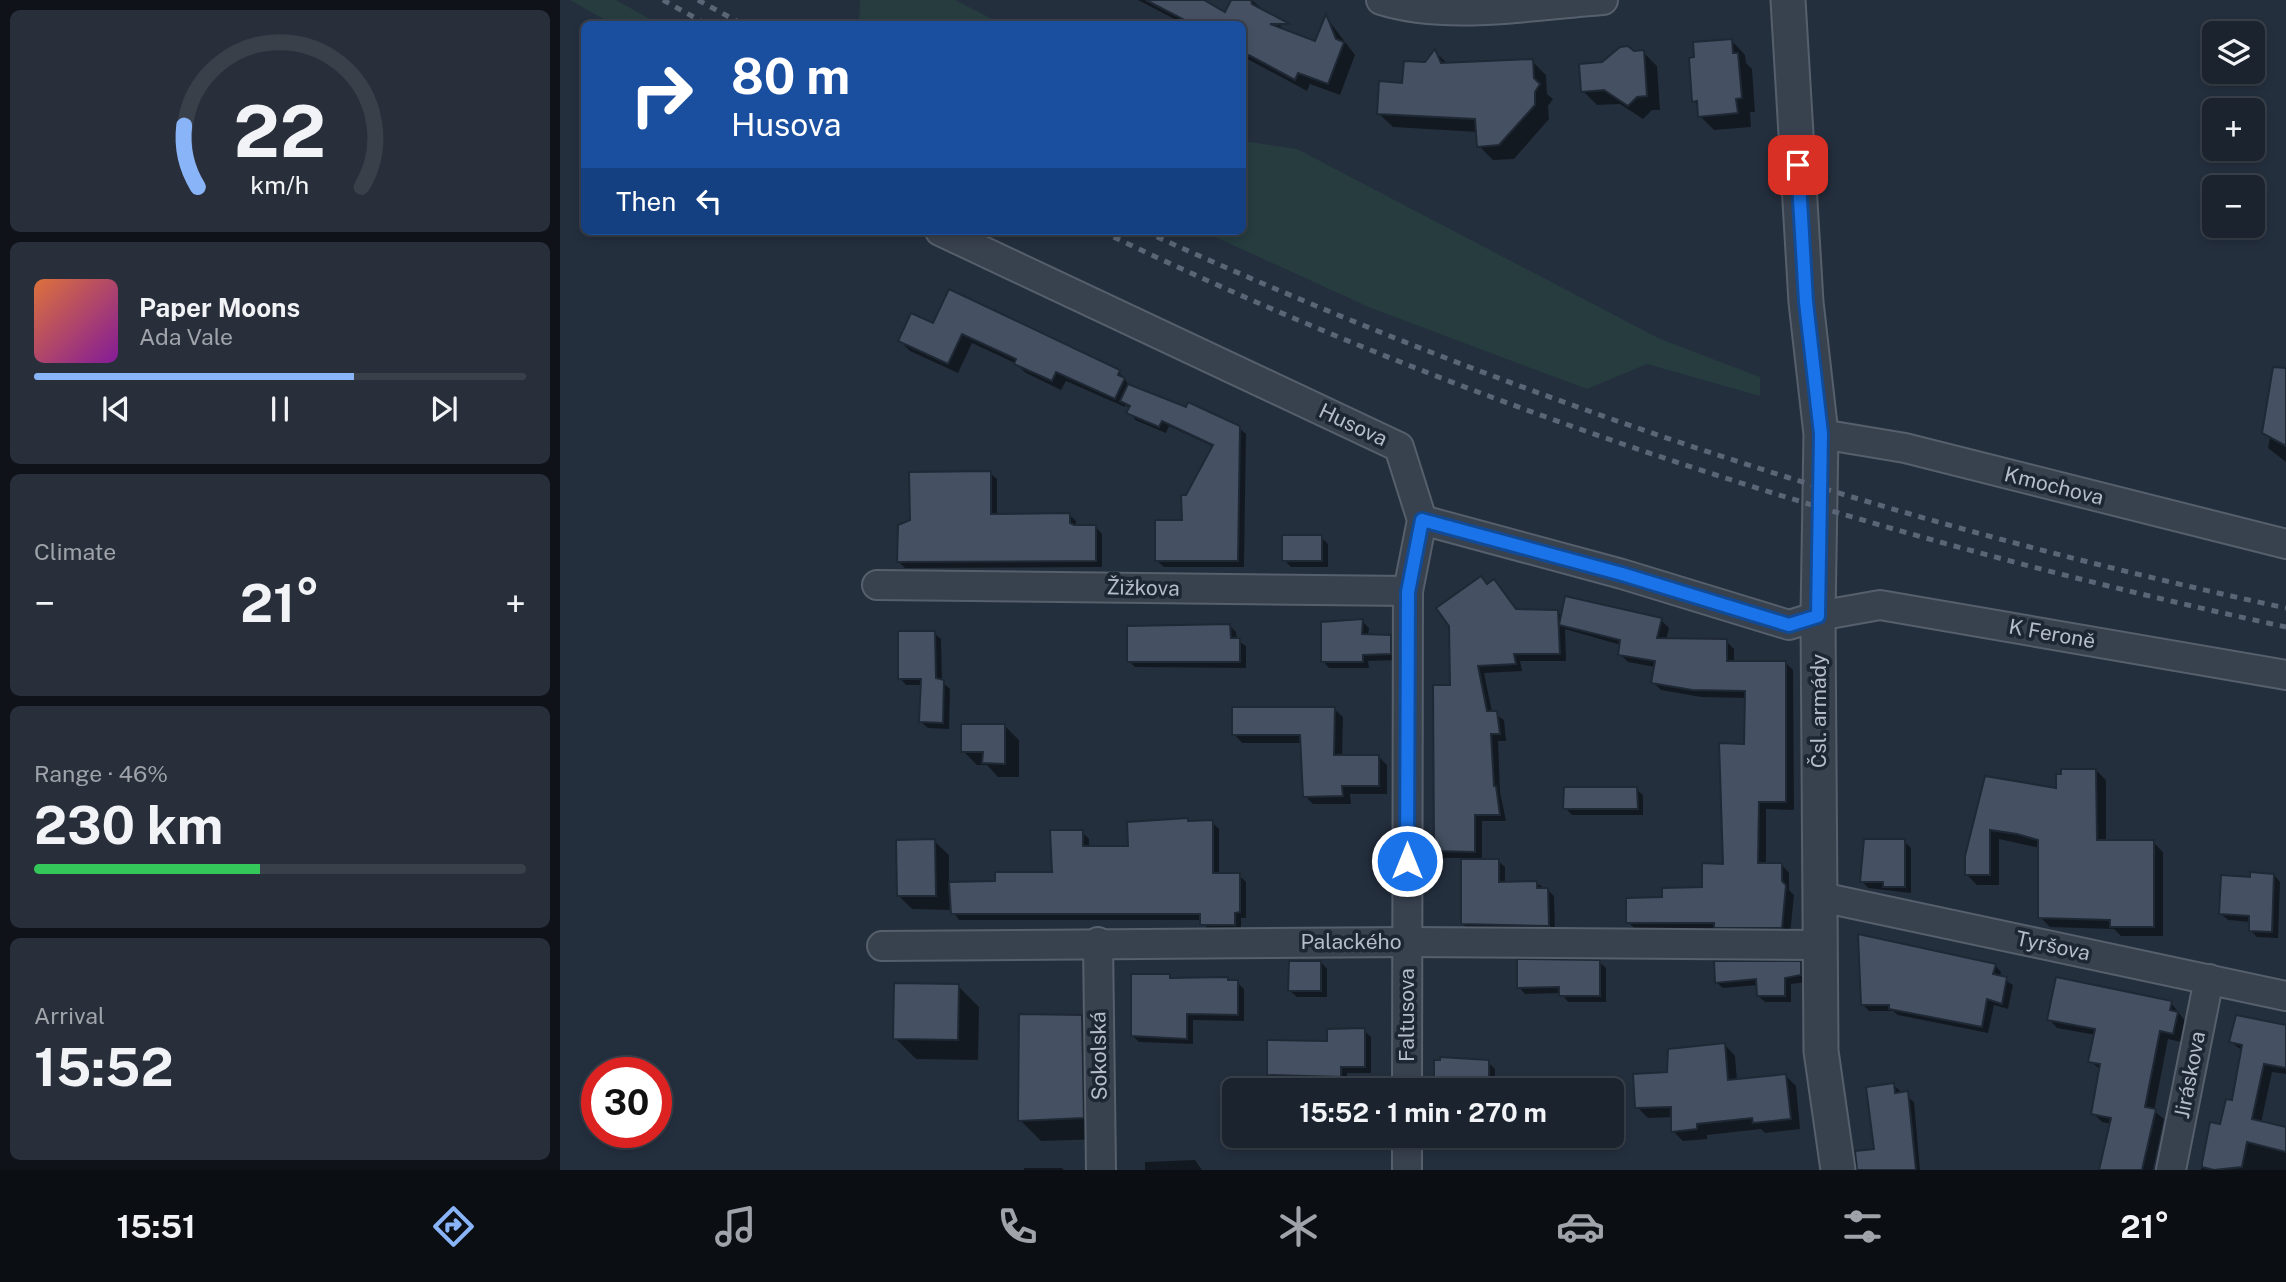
<!DOCTYPE html>
<meta charset="utf-8">
<style>
:root{--surface:#1b232e;--page:#282f3a;--text:#f1f3f6;--muted:#a0a4aa;--line:#39404a;--accent:#8ab4f8}
body{margin:0;font-family:"Public Sans",sans-serif;background:var(--page);color:var(--text);height:100vh;display:flex;flex-direction:column;font-size:26px;white-space:nowrap}
*{box-sizing:border-box;margin:0}
p{font-size:23px;color:var(--muted)}
.icon{flex:none;width:38px;height:38px;fill:none;stroke:currentColor;stroke-width:2;stroke-linecap:round;stroke-linejoin:round}
.map{position:relative;flex:1;overflow:hidden}
.drawer{display:flex;flex-direction:column;gap:10px;padding:10px;background:#0f1319;width:560px}
.drawer>*{flex:none}
.banner{position:absolute;left:21px;top:21px;width:665px;height:214px;border-radius:10px;box-shadow:0 4px 10px #0003,0 0 0 2px var(--line);background:#1a4fa0;color:#fff;overflow:hidden}
.buttons{position:absolute;left:1642px;top:21px;display:grid;gap:14px}
.buttons a{display:grid;place-items:center;width:63px;height:63px;border-radius:10px;background:var(--surface);box-shadow:0 4px 10px #0003,0 0 0 2px var(--line);font-size:35px}
.speed{position:absolute;left:21px;top:1057px;display:flex;gap:14px;font-size:35px;font-weight:700;text-align:center}
.speed>*{display:grid;place-content:center;width:91px;height:91px;border-radius:50%;background:var(--surface);box-shadow:0 4px 10px #0003,0 0 0 2px var(--line);line-height:1}
.speed .limit{border:10px solid #d22;background:#fff;color:#111}
.pin{position:absolute;display:grid;place-items:center;width:60px;height:60px;color:#fff;margin:-30px;border-radius:14px;box-shadow:0 4px 10px #0006}
.me{position:absolute;width:77px;margin:-38px;rotate:0deg;stroke-linejoin:round;filter:drop-shadow(0 0 5px #0008)}
.turn{display:flex;align-items:center;gap:24px;height:147px;padding:0 35px;font-size:32px}
.turn .icon{width:91px;height:91px;stroke-width:2.5}
.turn b{display:block;font-size:49px;line-height:60px}
.then{display:flex;align-items:center;height:66px;padding:0 35px;background:#0003;gap:14px;font-size:26px}
.big{font-size:52px;font-weight:700;line-height:1.1}
.drawer .card{flex:1;display:flex;flex-direction:column;justify-content:center;gap:10px;min-width:0;padding:0 24px;border-radius:10px;background:var(--page)}
.drawer .dial{align-items:center;gap:0}
.dial svg{height:182px;overflow:visible;fill:none;stroke:var(--line);stroke-width:7;stroke-linecap:round;text-anchor:middle}
.dial text{fill:var(--text);stroke:none}
.song{display:flex;align-items:center;gap:21px}
.cover{width:84px;height:84px;border-radius:10px;background:linear-gradient(135deg,hsl(20 70% 55%),hsl(290 70% 35%))}
.played{height:7px;border-radius:4px;background:linear-gradient(90deg,var(--accent) 65%,var(--line) 65%)}
.keys{display:flex;justify-content:space-around;direction:ltr}
.heat{display:flex;justify-content:space-between;align-items:center;font-size:38px;direction:ltr}
.charge{height:10px;border-radius:5px;background:linear-gradient(90deg,#34c759 46%,var(--line) 0)}
.trip{position:absolute;left:662px;top:1078px;width:402px;height:70px;border-radius:10px;background:var(--surface);box-shadow:0 4px 10px #0003,0 0 0 2px var(--line);font-weight:700;line-height:70px;text-align:center}
.dock{display:flex;height:112px;justify-content:space-around;align-items:center;background:#0b0e12;color:var(--muted)}
.dock .icon{width:49px;height:49px}
.dock .active{color:var(--accent)}
.dock b{font-size:32px;color:var(--text)}
main{display:flex;flex:1;min-height:0}
.map>svg:first-child{display:block}
</style>
<main>
<section class="drawer">
<div class="card dial"><svg viewBox="0 0 100 80">
<path d="M14 69A42 42 0 1 1 86 69"/>
<path d="M14 69A42 42 0 0 1 8 42" stroke="#8ab4f8"/>
<text x="50" y="56" font-size="32" font-weight="700">22</text>
<text x="50" y="72" font-size="11">km/h</text>
</svg></div>
<div class="card">
<div class="song"><i class="cover"></i><div><b>Paper Moons</b><p>Ada Vale</p></div></div>
<div class="played"></div>
<div class="keys"><svg class="icon" aria-label="previous" viewBox="0 0 24 24"><path d="M18 5L8 12l10 7zM5 5v14"/></svg><svg class="icon" aria-label="pause" viewBox="0 0 24 24"><path d="M8 5v14M16 5v14"/></svg><svg class="icon" aria-label="next" viewBox="0 0 24 24"><path d="M6 5l10 7-10 7zM19 5v14"/></svg></div>
</div>
<div class="card"><p>Climate</p>
<div class="heat"><a>−</a><b class="big">21°</b><a>+</a></div>
</div>
<div class="card"><p>Range · 46%</p><b class="big">230 km</b><div class="charge"></div></div>
<div class="card"><p>Arrival</p><b class="big">15:52</b></div>
</section>
<div class="map">
<svg width="1726" height="1170" viewBox="0 0 1726 1170">
<rect width="100%" height="100%" fill="#242f3e"/>
<g fill="#263c3f">
<polygon points="10,0 56,0 99,24 52,24"/>
<polygon points="300,0 395,0 442,24 299,24"/>
<polygon points="683,141 737,149 1100,339 1200,377 1200,396 1087,364 1027,389 811,308 642,231 682,231"/>
</g>
<g fill="#0007">
<polygon points="578,0 640,0 665,14 673,0 692,0 722,27 720,30 756,44 766,17 795,55 780,95 750,84 747,91 682,56 682,24 624,24"/>
<polygon points="1171,40 1185,55 1186,63 1192,69 1195,112 1190,112 1191,127 1154,130 1140,116 1140,107 1134,101"/>
<polygon points="875,52 888,64 972,61 986,75 987,94 993,99 988,106 989,119 954,159 933,160 919,146 918,132 833,127 818,113"/>
<polygon points="1083,52 1097,66 1100,110 1092,110 1083,119 1060,104 1037,105 1023,91 1073,53"/>
<polygon points="373,325 559,372 570,386 679,428 686,434 684,567 604,567 597,561 624,521 627,497 654,447 609,426 606,433 575,420 566,404 565,407 506,381 501,390 466,373 455,363 412,343 398,373 350,351 340,341"/>
<polygon points="1726,398 1726,462 1708,448 1710,437 1704,432"/>
<polygon points="430,473 437,479 437,516 509,514 516,521 516,527 536,527 542,534 542,567 345,568 338,561 351,521"/>
<polygon points="761,537 768,544 768,567 731,567 724,560"/>
<polygon points="934,581 957,611 998,612 1002,617 1101,620 1109,628 1106,640 1166,641 1174,649 1174,663 1225,662 1233,670 1234,810 1206,809 1206,865 1222,865 1229,873 1229,890 1234,895 1230,935 1163,935 1159,930 1076,930 1068,922 1104,899 1144,889 1165,866 1186,746 1187,698 1141,697 1101,690 1093,682 1095,667 1068,662 1060,654 1061,645 1005,629 1006,661 960,661 962,671 924,673 932,712 944,720 946,741 938,741 940,792 946,821 922,821 922,861 938,861 945,867 945,883 976,883 988,890 994,896 995,932 909,930 902,923 903,858 883,858 876,850 891,687 928,585"/>
<polygon points="802,621 809,628 808,636 831,637 837,644 837,660 808,661 809,668 769,668 763,661"/>
<polygon points="670,626 676,632 677,640 686,646 686,668 575,667 569,661"/>
<polygon points="374,633 381,639 382,682 390,689 389,729 368,728 361,722 362,685 346,685 340,678"/>
<polygon points="774,709 783,717 782,757 818,756 827,765 827,794 790,794 791,804 753,804 745,796 742,743 682,743 674,734"/>
<polygon points="445,726 459,740 459,777 438,777 427,765 417,765 403,751"/>
<polygon points="1536,770 1546,780 1546,842 1593,842 1603,852 1603,936 1561,936 1554,929 1490,927 1480,917 1480,848 1439,839 1439,885 1417,885 1407,875 1426,778 1497,790"/>
<polygon points="1076,789 1083,795 1083,815 1012,815 1005,808"/>
<polygon points="628,820 630,823 652,822 659,829 659,875 679,875 686,882 686,918 681,918 681,931 649,931 642,920 399,920 392,910 352,909 338,895 374,841 389,855 389,883 437,883 494,874 522,832 529,839 529,848 569,848"/>
<polygon points="1344,841 1351,848 1351,893 1308,888 1302,881"/>
<polygon points="1714,875 1720,882 1718,938 1697,937 1690,930 1691,922 1668,920 1661,914 1691,878"/>
<polygon points="761,962 767,969 767,997 737,997 730,991"/>
<polygon points="1039,962 1046,968 1046,1002 1008,1002 1001,993 965,994 959,987"/>
<polygon points="1240,963 1247,970 1247,982 1231,984 1231,1002 1205,1002 1198,996 1198,985 1163,988 1156,982"/>
<polygon points="1435,965 1441,972 1440,977 1453,985 1448,1009 1434,1005 1428,1033 1338,1015 1333,1011 1309,1011 1303,1005"/>
<polygon points="610,976 614,980 667,979 677,982 684,989 684,1021 633,1020 633,1044 579,1042 572,1035"/>
<polygon points="398,986 419,1007 418,1060 356,1059 335,1038"/>
<polygon points="1611,1003 1626,1022 1621,1042 1608,1039 1594,1111 1604,1119 1593,1170 1541,1170 1551,1124 1542,1122 1533,1113 1541,1070 1530,1061 1536,1035 1497,1028 1489,1019"/>
<polygon points="522,1017 543,1038 544,1139 481,1141 460,1120"/>
<polygon points="1726,1027 1726,1074 1712,1072 1701,1123 1726,1129 1726,1170 1641,1170 1652,1124 1661,1126 1674,1102 1683,1051 1671,1042"/>
<polygon points="804,1030 811,1037 811,1073 787,1073 787,1083 716,1081 709,1075 769,1043"/>
<polygon points="1165,1045 1175,1056 1177,1081 1226,1076 1236,1086 1240,1129 1205,1133 1201,1129 1147,1135 1147,1139 1123,1141 1113,1131 1113,1117 1088,1118 1077,1107 1108,1074"/>
<polygon points="881,1059 928,1062 935,1069 935,1090 876,1090 876,1062 882,1062"/>
<polygon points="1333,1085 1354,1102 1360,1170 1313,1170"/>
<polygon points="635,1160 642,1170 585,1170 585,1162"/>
<polygon points="464,1168 502,1168 504,1170 464,1170"/>
</g>
<g fill="#455162" stroke="#1f2835" stroke-width="2">
<polygon points="586,0 644,0 665,12 671,0 691,0 692,4 730,24 710,24 755,41 766,14 776,39 784,42 768,84 738,73 735,80 689,55 682,67 682,24 632,24"/>
<polygon points="1172,39 1173,53 1178,53 1182,98 1176,99 1178,113 1138,117 1137,101 1132,102 1129,58 1134,57 1133,42"/>
<polygon points="1068,46 1074,51 1084,50 1087,96 1077,97 1068,106 1044,90 1021,92 1019,64 1042,62 1060,47"/>
<polygon points="875,49 881,63 973,59 974,78 980,84 975,92 975,105 939,145 917,147 915,119 817,114 819,81 842,83 844,61 865,62"/>
<polygon points="389,289 560,370 558,375 565,378 555,399 496,372 492,381 454,364 456,359 402,334 388,364 338,341 351,313 373,323"/>
<polygon points="1713,367 1726,368 1726,446 1702,433"/>
<polygon points="568,384 626,407 628,402 680,426 678,561 595,561 595,520 622,520 621,495 626,495 653,445 602,421 599,427 566,413 570,406 560,401"/>
<polygon points="431,471 431,514 510,513 510,523 514,525 536,525 536,561 337,562 338,525 350,520 349,472"/>
<rect x="722" y="535" width="40" height="26"/>
<polygon points="921,576 927,584 934,579 956,609 998,610 1000,654 954,654 956,664 918,666 927,711 937,711 940,734 931,734 934,786 936,786 940,815 915,815 915,852 874,851 873,685 890,685 889,626 876,608"/>
<polygon points="1005,596 1102,618 1097,638 1167,639 1167,661 1226,661 1226,802 1199,802 1198,863 1222,863 1222,881 1226,885 1222,928 1154,928 1154,923 1066,923 1066,898 1102,897 1102,888 1142,887 1142,863 1163,864 1159,743 1184,744 1185,691 1132,690 1091,683 1095,661 1058,655 1060,640 999,625"/>
<polygon points="803,619 802,634 831,635 831,654 803,655 803,662 761,662 761,622"/>
<polygon points="670,624 671,638 680,638 680,662 567,662 567,626"/>
<polygon points="338,631 375,631 376,678 384,680 383,723 359,722 361,679 338,679"/>
<polygon points="672,707 775,707 774,755 819,755 819,786 782,786 783,796 743,797 740,735 672,735"/>
<polygon points="401,724 445,724 445,764 422,763 423,752 401,752"/>
<polygon points="1501,769 1536,769 1537,840 1594,840 1594,927 1550,927 1550,920 1478,918 1478,840 1457,834 1430,830 1430,875 1405,875 1405,856 1425,776 1496,788 1496,774 1501,774"/>
<polygon points="1004,787 1077,787 1078,809 1003,809"/>
<polygon points="628,818 628,821 653,820 653,873 680,873 680,912 675,913 675,925 640,925 640,914 391,914 389,882 435,881 435,872 492,872 490,830 523,830 523,846 568,846 567,822"/>
<polygon points="375,839 376,896 337,896 336,840"/>
<polygon points="1304,839 1345,839 1345,887 1323,887 1323,882 1300,882"/>
<polygon points="901,859 939,859 939,882 977,881 977,888 988,888 989,926 901,924"/>
<polygon points="1690,872 1714,874 1712,932 1689,931 1689,916 1659,914 1661,875 1690,877"/>
<polygon points="1298,934 1436,964 1433,974 1447,977 1442,1004 1427,999 1422,1027 1329,1009 1329,1005 1301,1005"/>
<polygon points="957,959 1040,960 1040,996 999,996 999,987 957,988"/>
<polygon points="729,961 761,961 761,991 728,991"/>
<polygon points="1154,961 1241,961 1241,975 1225,978 1225,996 1197,996 1196,979 1155,983"/>
<polygon points="571,974 610,974 610,978 668,977 668,980 678,980 678,1015 627,1014 627,1039 571,1036"/>
<polygon points="1496,977 1612,1001 1610,1010 1618,1012 1613,1034 1600,1031 1585,1107 1596,1109 1582,1170 1539,1170 1551,1118 1531,1114 1540,1064 1528,1062 1535,1029 1487,1020"/>
<polygon points="334,983 399,984 398,1040 333,1039"/>
<polygon points="459,1014 522,1015 524,1118 458,1121"/>
<polygon points="1676,1015 1726,1025 1726,1068 1704,1064 1692,1119 1726,1127 1726,1152 1687,1142 1682,1167 1654,1170 1642,1167 1642,1163 1650,1122 1660,1124 1666,1099 1672,1100 1682,1045 1669,1042"/>
<polygon points="805,1028 805,1067 781,1067 781,1077 707,1075 707,1040 767,1041 767,1029"/>
<polygon points="1165,1043 1168,1080 1226,1074 1231,1119 1193,1123 1192,1118 1137,1124 1137,1129 1111,1132 1111,1107 1075,1108 1073,1074 1107,1072 1108,1049"/>
<polygon points="880,1057 929,1060 929,1090 880,1090 880,1086 874,1085 874,1060 880,1060"/>
<polygon points="1334,1083 1335,1093 1348,1091 1356,1170 1297,1170 1295,1151 1314,1149 1306,1087"/>
</g>
<g fill="none" stroke-linecap="round" stroke-linejoin="round">
<defs>
<g id="minor">
<path d="M821,0C887,21 974,5 1043,0"/>
<polyline points="380,231 839,447 862,520 848,591 847,1090"/>
<polyline points="1261,434 1345,448 1726,544"/>
<polyline points="862,520 1062,574 1229,625 1258,616 1320,605 1726,675"/>
<polyline points="317,585 848,591"/>
<polyline points="1261,897 1726,996"/>
<polyline points="538,942 541,1170"/>
<polyline points="322,946 847,942 1261,945"/>
<polyline points="847,1136 847,1170"/>
<polyline points="1611,1170 1649,979"/>
</g>
<polyline id="tertiary" points="1228,0 1246,302 1261,434 1258,616 1261,1051 1278,1170"/>
</defs>
<use href="#minor" stroke="#565f6c" stroke-width="32"/>
<use href="#tertiary" stroke="#565f6c" stroke-width="37"/>
<use href="#minor" stroke="#38414e" stroke-width="28"/>
<use href="#tertiary" stroke="#38414e" stroke-width="33"/>
<g stroke="#5a6575" stroke-width="5" stroke-dasharray="7 7" stroke-linecap="butt">
<polyline points="103,0 146,24"/>
<polyline points="138,0 182,24"/>
<path d="M541,231C917,412 1319,539 1726,627"/>
<path d="M584,231C953,399 1329,523 1726,608"/>
</g>
</g>
<g fill="none" stroke-linecap="round" stroke-linejoin="round">
<defs>
<polyline id="route" points="847,861 848,592 862,520 1062,574 1229,625 1258,616 1261,434 1246,302 1238,165"/>
</defs>
<use href="#route" stroke="#114b97" stroke-width="18"/>
<use href="#route" stroke="#1a73e8" stroke-width="12"/>
</g>
<g text-anchor="middle" stroke-width="7" stroke-linejoin="round" paint-order="stroke">
<g font-size="21" fill="#b4bcc9" stroke="#1d2633">
<text transform="translate(793 425) rotate(25)" y="7">Husova</text>
<text transform="translate(1494 486) rotate(14)" y="7">Kmochova</text>
<text transform="translate(583 588) rotate(1)" y="7">Žižkova</text>
<text transform="translate(1492 634) rotate(10)" y="7">K Feroně</text>
<text transform="translate(1259 711) rotate(-90)" y="7">Čsl. armády</text>
<text x="791" y="949">Palackého</text>
<text transform="translate(1493 946) rotate(12)" y="7">Tyršova</text>
<text transform="translate(847 1015) rotate(-90)" y="7">Faltusova</text>
<text transform="translate(539 1056) rotate(-91)" y="7">Sokolská</text>
<text transform="translate(1630 1075) rotate(-79)" y="7">Jiráskova</text>
</g>
</g>
</svg>
<div class="buttons">
<a><svg class="icon" aria-label="layers" viewBox="0 0 24 24"><path d="M12 4l9 5-9 5-9-5zM3 14l9 5 9-5"/></svg></a>
<a>+</a>
<a>−</a>
</div>
<div class="speed"><div class="limit">30</div></div>
<div class="pin" style="left:1238px;top:165px;background:#d93025"><svg class="icon" aria-label="arrive" viewBox="0 0 24 24"><path d="M6 21V4h12l-3 4 3 4H6"/></svg></div>
<svg class="me" style="left:847px;top:861px" viewBox="-20 -20 40 40"><circle r="17" fill="#1a73e8" stroke="#fff" stroke-width="3"/><path d="M0-11L8 9 0 5-8 9z" fill="#fff"/></svg>
<div class="trip">15:52 · 1 min · 270 m</div>
<div class="banner">
<div class="turn"><svg class="icon" aria-label="right" viewBox="0 0 24 24"><path d="M7 20v-9h11M14 6l5 5-5 5"/></svg><div><b>80 m</b>Husova</div></div>
<div class="then">Then<svg class="icon" aria-label="left" viewBox="0 0 24 24"><path d="M17 20v-9H6M10 6l-5 5 5 5"/></svg></div>
</div>
</div>
</main>
<nav class="dock">
<b>15:51</b>
<svg class="icon active" aria-label="directions" viewBox="0 0 24 24"><path d="M12 3l9 9-9 9-9-9zM9 14v-3h6M13 9l2 2-2 2"/></svg>
<svg class="icon" aria-label="music" viewBox="0 0 24 24"><path d="M9 18V5l10-2v13"/><circle cx="6" cy="18" r="3"/><circle cx="16" cy="16" r="3"/></svg>
<svg class="icon" aria-label="phone" viewBox="0 0 24 24"><path d="M5 4h4l2 5-3 2q2 4 5 5l2-3 5 2v4C11 20 4 13 5 4z"/></svg>
<svg class="icon" aria-label="climate" viewBox="0 0 24 24"><path d="M12 3v18M4 7l16 10M4 17L20 7"/></svg>
<svg class="icon" aria-label="car" viewBox="0 0 24 24"><path d="M5 17H2v-5l4-1 3-4h7l3 4 3 1v5h-3M9 17h6M6 11h13"/><circle cx="7" cy="17" r="2"/><circle cx="17" cy="17" r="2"/></svg>
<svg class="icon" aria-label="filters" viewBox="0 0 24 24"><path d="M4 7h16M4 17h16"/><circle cx="9" cy="7" r="2"/><circle cx="15" cy="17" r="2"/></svg>
<b>21°</b>
</nav>
